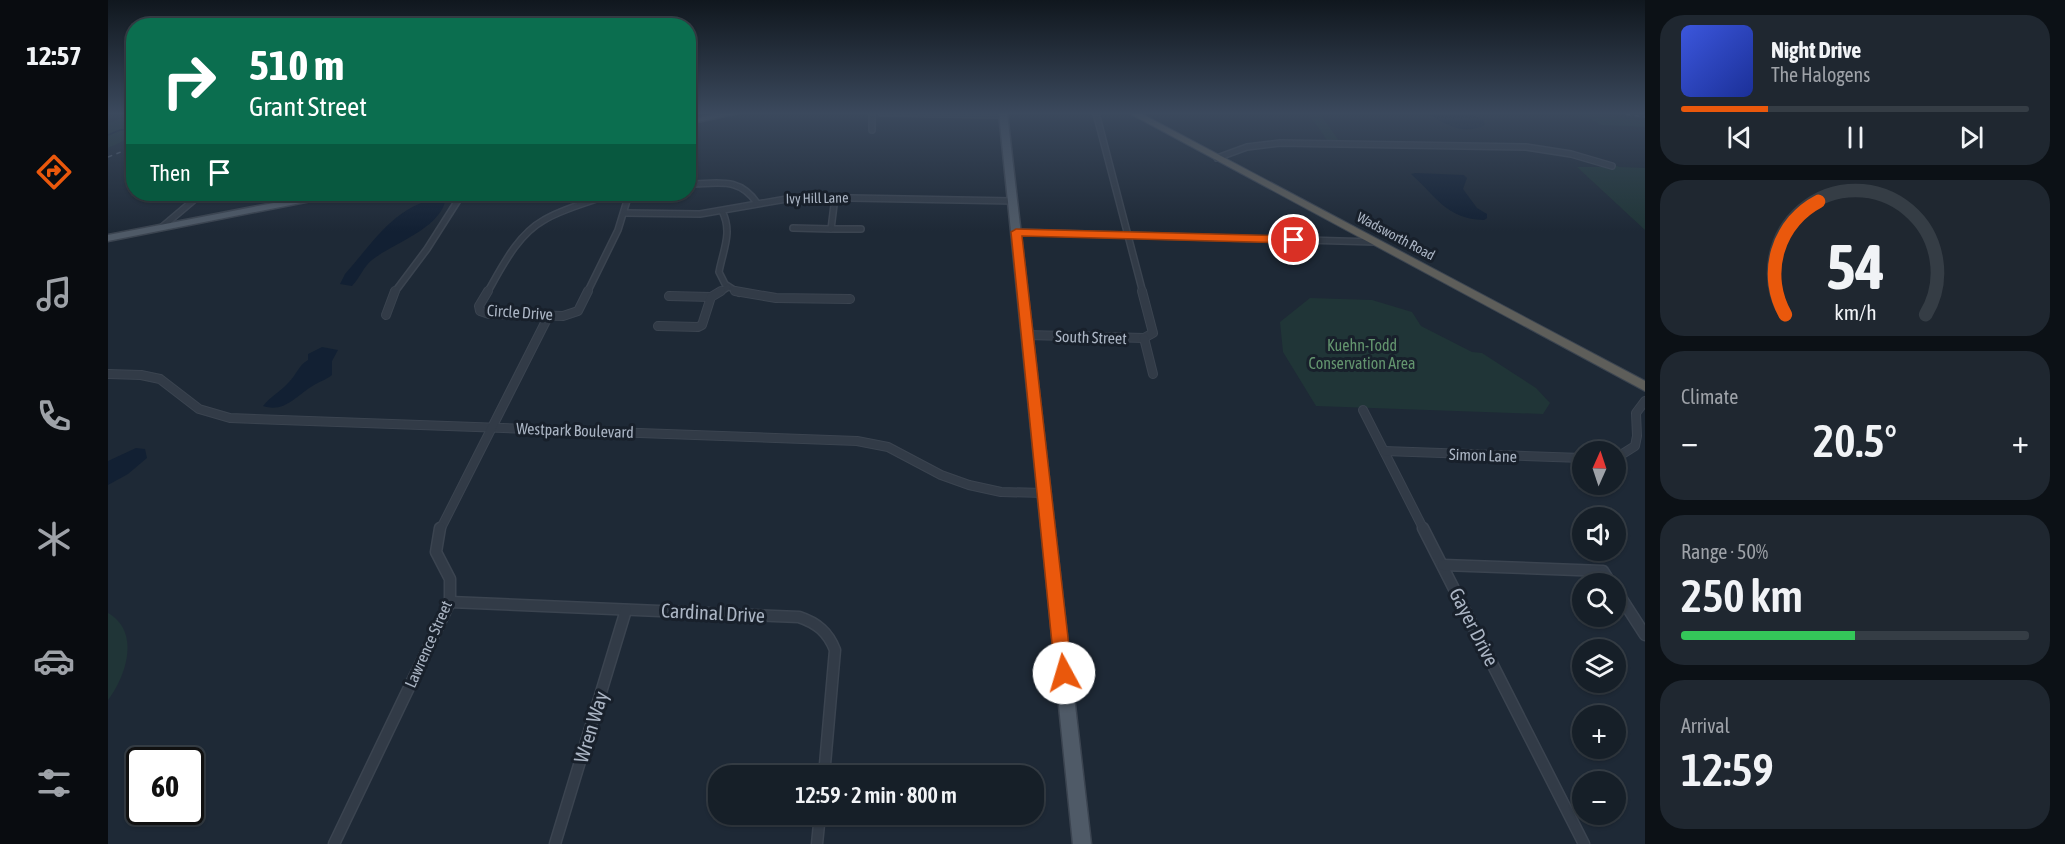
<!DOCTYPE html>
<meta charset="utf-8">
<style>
:root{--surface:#161f28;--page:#1f2730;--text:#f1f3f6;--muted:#9ea2a8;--line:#353d45;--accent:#ea580c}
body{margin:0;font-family:"Asap Condensed",sans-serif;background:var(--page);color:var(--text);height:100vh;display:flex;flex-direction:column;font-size:22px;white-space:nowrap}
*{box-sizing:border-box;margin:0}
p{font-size:20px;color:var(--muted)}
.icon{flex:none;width:33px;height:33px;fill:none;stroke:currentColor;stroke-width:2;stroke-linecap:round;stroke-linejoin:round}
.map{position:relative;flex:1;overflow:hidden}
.sheet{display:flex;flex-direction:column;gap:15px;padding:15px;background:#0c1116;width:420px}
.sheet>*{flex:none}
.banner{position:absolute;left:18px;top:18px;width:570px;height:183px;border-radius:24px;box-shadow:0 2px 4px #0004,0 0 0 2px var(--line);background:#0b6e4f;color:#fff;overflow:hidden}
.needle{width:39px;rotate:3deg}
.fabs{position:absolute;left:1464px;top:441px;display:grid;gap:12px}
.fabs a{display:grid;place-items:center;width:54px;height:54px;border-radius:50%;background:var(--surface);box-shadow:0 2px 4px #0004,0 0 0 2px var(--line);font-size:30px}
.speed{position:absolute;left:18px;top:747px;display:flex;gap:12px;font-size:30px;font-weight:700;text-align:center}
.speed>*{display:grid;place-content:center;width:78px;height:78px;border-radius:50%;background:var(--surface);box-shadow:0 2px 4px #0004,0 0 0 2px var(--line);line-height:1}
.speed .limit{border:3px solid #111;border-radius:9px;background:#fff;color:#111}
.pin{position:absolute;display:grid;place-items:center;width:51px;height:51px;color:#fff;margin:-26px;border:3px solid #fff;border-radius:50%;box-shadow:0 2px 6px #0007}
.me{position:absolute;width:66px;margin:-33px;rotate:354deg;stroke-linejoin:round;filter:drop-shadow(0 0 4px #0008)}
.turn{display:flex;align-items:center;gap:21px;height:126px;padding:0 24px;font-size:27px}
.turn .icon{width:78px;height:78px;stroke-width:2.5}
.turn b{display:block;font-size:42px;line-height:51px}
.then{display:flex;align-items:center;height:57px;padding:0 24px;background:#0003;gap:12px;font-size:22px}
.big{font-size:45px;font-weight:600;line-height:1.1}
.sheet .card{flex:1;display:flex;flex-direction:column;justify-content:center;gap:9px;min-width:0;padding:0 21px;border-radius:24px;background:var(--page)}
.sheet .dial{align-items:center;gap:0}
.dial svg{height:156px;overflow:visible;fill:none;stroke:var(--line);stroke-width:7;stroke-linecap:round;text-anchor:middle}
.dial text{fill:var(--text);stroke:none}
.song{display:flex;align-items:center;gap:18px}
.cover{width:72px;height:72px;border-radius:9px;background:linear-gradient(135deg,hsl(230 70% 55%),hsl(230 70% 35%))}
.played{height:6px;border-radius:3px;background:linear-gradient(90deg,var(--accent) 25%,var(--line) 25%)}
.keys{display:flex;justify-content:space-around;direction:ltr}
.heat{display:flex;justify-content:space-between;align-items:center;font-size:33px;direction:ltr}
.charge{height:9px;border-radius:4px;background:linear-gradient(90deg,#34c759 50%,var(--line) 0)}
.trip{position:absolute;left:600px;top:765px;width:336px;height:60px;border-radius:24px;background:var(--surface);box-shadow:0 2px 4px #0004,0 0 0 2px var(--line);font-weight:600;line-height:60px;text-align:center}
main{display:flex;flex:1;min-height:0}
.dock{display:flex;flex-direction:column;width:108px;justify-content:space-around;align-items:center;background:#090c10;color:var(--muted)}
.dock .icon{width:42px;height:42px}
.dock .on{color:var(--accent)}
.dock b{font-size:27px;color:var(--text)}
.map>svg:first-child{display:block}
</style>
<main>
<nav class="dock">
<b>12:57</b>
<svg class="icon on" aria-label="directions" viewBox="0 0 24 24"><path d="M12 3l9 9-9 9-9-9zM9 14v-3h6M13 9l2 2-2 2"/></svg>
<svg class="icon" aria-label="music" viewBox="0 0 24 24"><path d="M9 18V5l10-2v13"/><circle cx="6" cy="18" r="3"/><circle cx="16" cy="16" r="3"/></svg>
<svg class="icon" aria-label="phone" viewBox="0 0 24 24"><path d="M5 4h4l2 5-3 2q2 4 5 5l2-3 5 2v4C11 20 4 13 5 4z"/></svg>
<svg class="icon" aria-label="climate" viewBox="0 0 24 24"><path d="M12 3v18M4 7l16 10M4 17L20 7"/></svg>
<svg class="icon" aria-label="car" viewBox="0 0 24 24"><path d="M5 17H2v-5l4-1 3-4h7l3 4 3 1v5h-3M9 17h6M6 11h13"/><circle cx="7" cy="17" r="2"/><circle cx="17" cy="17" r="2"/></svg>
<svg class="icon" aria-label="filters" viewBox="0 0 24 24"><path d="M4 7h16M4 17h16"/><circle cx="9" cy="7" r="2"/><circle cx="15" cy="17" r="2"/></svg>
</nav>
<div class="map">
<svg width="1537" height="844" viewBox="0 0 1537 844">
<rect width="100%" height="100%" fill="#1e2936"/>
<g fill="#203537">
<polygon points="1200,113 1213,115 1231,141 1418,144 1462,151 1512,167 1537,168 1537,230 1469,167 1503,167 1439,148 1221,143"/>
<polygon points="1460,113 1481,113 1537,121 1537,127 1493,125 1479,117"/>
<path d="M25,115C27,137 19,140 0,148V123Z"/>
<polygon points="1202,298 1264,300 1304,312 1313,326 1364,352 1374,353 1428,388 1442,403 1435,414 1208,406 1175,352 1172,322"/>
<path d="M0,613C33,632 18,676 0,700Z"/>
</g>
<g fill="#122033">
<path d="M1357,113L1376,119L1377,125C1357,135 1340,126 1322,115Z"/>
<path d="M1307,173L1356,175L1359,178L1355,189L1369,208L1379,214V218L1376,220C1338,219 1328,196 1303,174Z"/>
<path d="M338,197C335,228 285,243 264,260C255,267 252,278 244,286L232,284L237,274C268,239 289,202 338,197Z"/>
<path d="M214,347L230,350L224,361V375C218,380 210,382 203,387C187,397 176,413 155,406C163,396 173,391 181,382C189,374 190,366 200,360V354Z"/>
<polygon points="28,448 37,449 39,458 20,474 0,485 0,461"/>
</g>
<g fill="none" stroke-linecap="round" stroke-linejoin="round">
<polyline stroke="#122033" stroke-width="1.5" points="0,135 12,130 26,129"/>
<defs>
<g id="minor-far2">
<polyline points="764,113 764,130"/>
<polyline points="773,113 895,115"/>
<polyline points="988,113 1035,293"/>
<polyline points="1109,158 1139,147 1172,143 1418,147 1463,154 1504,166"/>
<path d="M586,184C613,183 632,178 649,203"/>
<polyline points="727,197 723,229 753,229"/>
<path d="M614,211C625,232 615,250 611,272L617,284L631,293"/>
<polyline points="516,213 592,214 690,197 905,201"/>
<polyline points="54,227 93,194"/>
<polyline points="685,228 723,229"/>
<polyline points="908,232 1267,242"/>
<polyline points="286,293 319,249 354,194"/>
<path d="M379,293C394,267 409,235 436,220C456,208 480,203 501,194"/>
<polyline points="479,293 510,230 521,194"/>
<polyline points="610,293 620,287"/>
</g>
<g id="minor-far1">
<polyline points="380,291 371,306 372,311 381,314 455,316 470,311 480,291"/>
<polyline points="627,291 668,298 742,299"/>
<polyline points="561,296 603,297"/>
<polyline points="278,315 287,291"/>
<polyline points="550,326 590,327 594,325 603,297 613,291"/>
<polyline points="919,335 1036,338 1045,333 1034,291"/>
<polyline points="1036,338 1045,374"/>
<polyline points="0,374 33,375 52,379 91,409 122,418 749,441 780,447 833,475 861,485 893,492 936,493"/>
<polyline points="1255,410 1316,530"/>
<polyline points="1276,451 1474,458"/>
<polyline points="1508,458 1527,446 1529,436 1528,413 1537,401"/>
<polyline points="332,530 441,315"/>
</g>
<g id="minor">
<polyline points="1315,528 1476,844"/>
<polyline points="1335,565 1495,571 1503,584"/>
<polyline points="1508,590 1537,635"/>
<path d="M342,602L691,617C709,623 720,632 727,650L716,776"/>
<polyline points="226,844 342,602 342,579 328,552 332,528"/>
<polyline points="447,844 518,610"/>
<polyline points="709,844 712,814"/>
</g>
<g id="primary">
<polygon points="614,113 631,113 580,124 580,120"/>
<polygon points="891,113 899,113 983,844 965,844"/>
<polygon points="212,194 227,194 223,197 0,241 0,235"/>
</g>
<polygon id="trunk" points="1021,113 1032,113 1537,381 1537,391"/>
</defs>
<use href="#minor-far2" stroke="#3b4450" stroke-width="8"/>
<use href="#minor-far1" stroke="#3b4450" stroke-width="10"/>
<use href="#minor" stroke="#3b4450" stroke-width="13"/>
<use href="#primary" stroke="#3b4450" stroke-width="3"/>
<use href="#trunk" stroke="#3c4551" stroke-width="2"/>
<use href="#minor-far2" stroke="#323b47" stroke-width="5"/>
<use href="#minor-far1" stroke="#323b47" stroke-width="8"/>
<use href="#minor" stroke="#323b47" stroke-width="10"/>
<use href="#primary" fill="#4f5a67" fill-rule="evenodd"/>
<use href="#trunk" fill="#5e5e5a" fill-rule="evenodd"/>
<g stroke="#535f6e" stroke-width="1.5" stroke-dasharray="4.5 4.5" stroke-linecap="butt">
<polyline points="1509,113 1537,117"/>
<polyline points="0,157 26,147"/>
</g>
</g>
<linearGradient id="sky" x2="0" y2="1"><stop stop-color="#10171e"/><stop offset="0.49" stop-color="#3b495d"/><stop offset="1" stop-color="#3b495d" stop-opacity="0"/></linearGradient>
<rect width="1537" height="231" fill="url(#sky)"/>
<polygon fill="#ea580c" stroke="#983908" stroke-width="1.5" points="908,229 1186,236 1191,240 1186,243 914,236 964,673 962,679 956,681 949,679 947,673 903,232"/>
<g text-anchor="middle" stroke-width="6" stroke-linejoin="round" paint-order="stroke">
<g font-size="14" fill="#abb5c4" stroke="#18202b">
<text transform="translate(709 198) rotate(-1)" y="5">Ivy Hill Lane</text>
<text transform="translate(1288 236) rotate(28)" y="5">Wadsworth Road</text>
</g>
<g font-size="16" fill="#abb5c4" stroke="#18202b">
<text transform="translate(412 312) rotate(4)" y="6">Circle Drive</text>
<text transform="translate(983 337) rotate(2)" y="6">South Street</text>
<text transform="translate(467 430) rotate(2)" y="6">Westpark Boulevard</text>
<text transform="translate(1375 455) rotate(2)" y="6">Simon Lane</text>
<text transform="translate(320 644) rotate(-66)" y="6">Lawrence Street</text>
</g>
<g font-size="16" fill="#63946e" stroke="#18202b">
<text x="1254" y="351">Kuehn-Todd<tspan x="1254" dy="18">Conservation Area</tspan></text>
</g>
<g font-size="20" fill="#abb5c4" stroke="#18202b">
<text transform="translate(605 613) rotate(3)" y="7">Cardinal Drive</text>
<text transform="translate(1366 627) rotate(63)" y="7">Gayer Drive</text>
<text transform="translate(483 727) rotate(-73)" y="7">Wren Way</text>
</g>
</g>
</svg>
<div class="fabs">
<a><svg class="needle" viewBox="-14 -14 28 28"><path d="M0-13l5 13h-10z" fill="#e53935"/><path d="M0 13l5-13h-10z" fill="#9ea2a8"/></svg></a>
<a><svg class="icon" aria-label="sound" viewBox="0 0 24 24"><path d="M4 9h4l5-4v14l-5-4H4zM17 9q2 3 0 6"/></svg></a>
<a><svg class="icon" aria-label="search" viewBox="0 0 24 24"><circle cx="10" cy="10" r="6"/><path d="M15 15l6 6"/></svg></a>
<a><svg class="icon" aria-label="layers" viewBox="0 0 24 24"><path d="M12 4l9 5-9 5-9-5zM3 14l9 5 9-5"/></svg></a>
<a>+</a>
<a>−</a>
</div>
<div class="speed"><div class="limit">60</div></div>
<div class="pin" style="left:1186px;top:240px;background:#d93025"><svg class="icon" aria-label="arrive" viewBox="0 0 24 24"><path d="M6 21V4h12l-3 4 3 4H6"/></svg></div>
<svg class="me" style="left:956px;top:673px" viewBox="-20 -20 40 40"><circle r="19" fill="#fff"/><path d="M0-13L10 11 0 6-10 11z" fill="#ea580c"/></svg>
<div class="trip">12:59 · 2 min · 800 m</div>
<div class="banner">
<div class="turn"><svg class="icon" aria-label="right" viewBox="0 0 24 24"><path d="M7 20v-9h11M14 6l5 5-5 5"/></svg><div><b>510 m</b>Grant Street</div></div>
<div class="then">Then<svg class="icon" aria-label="arrive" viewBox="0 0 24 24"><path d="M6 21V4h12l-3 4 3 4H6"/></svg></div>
</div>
</div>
<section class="sheet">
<div class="card">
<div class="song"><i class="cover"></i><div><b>Night Drive</b><p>The Halogens</p></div></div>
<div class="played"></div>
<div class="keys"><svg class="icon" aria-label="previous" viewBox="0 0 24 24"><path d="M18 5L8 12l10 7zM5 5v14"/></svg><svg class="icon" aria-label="pause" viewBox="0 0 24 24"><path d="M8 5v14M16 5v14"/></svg><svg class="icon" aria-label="next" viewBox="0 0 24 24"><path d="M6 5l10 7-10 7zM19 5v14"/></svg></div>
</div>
<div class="card dial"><svg viewBox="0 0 100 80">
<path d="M14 69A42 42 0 1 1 86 69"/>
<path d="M14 69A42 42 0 0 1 31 11" stroke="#ea580c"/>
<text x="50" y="56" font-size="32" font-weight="700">54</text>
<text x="50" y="72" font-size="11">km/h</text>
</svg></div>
<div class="card"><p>Climate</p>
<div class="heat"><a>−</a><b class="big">20.5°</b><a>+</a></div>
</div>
<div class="card"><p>Range · 50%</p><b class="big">250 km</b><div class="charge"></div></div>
<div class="card"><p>Arrival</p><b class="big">12:59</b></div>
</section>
</main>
